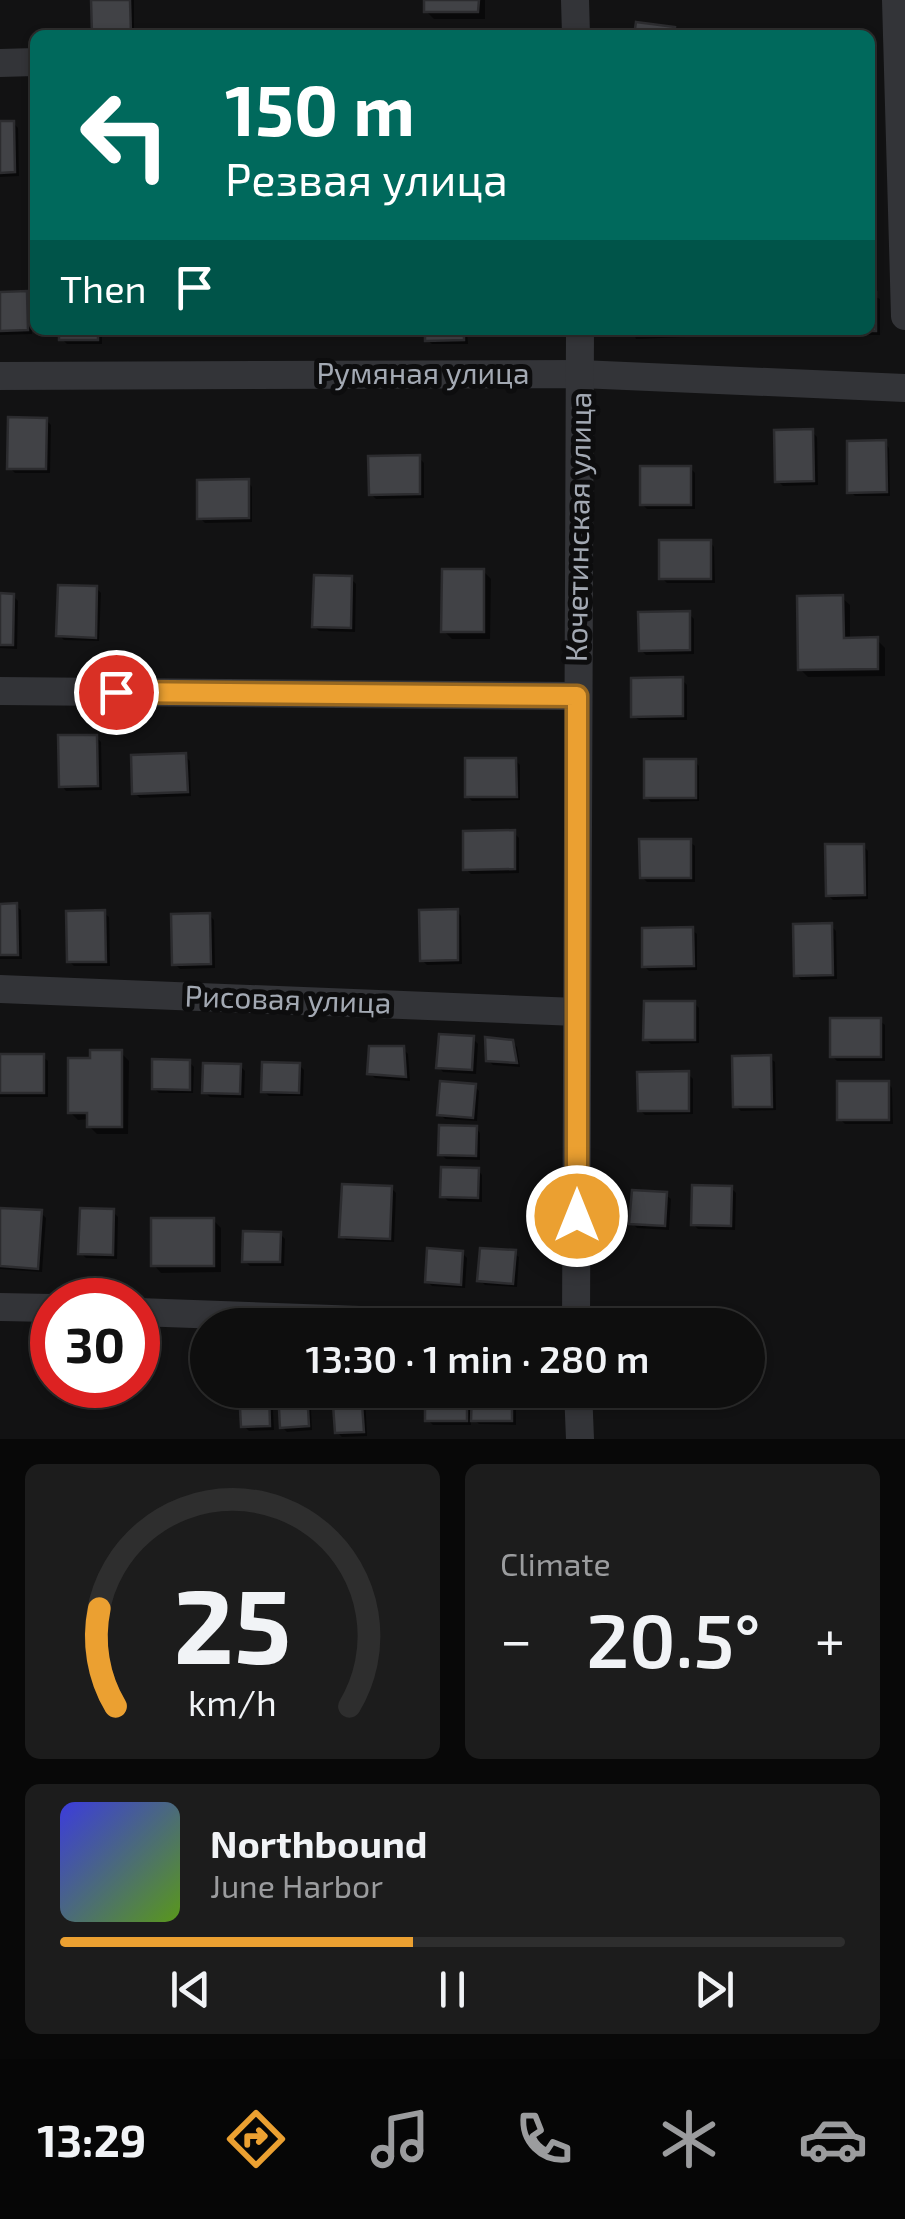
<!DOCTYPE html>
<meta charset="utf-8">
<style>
:root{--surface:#0e0e0e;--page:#1c1c1c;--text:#f1f3f6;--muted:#9b9c9e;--line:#2e2e2e;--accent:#eba031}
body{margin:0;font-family:"Exo 2",sans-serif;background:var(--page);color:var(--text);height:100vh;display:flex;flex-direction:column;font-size:38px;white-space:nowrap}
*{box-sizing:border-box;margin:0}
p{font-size:32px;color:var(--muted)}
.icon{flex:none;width:55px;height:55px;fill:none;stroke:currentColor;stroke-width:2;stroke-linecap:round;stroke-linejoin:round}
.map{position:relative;height:1439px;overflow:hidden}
.drawer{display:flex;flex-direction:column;gap:25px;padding:25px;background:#080808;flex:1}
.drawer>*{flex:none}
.banner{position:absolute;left:30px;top:30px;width:845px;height:305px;border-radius:15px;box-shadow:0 2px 8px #0004,0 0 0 2px var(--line);background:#00695c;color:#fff;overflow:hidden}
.speed{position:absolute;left:30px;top:1278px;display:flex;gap:20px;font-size:50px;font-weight:700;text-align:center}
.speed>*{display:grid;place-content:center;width:130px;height:130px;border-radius:50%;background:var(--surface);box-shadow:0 2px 8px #0004,0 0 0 2px var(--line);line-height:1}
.speed .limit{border:15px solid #d22;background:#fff;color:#111}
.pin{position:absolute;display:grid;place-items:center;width:85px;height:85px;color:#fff;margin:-42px;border:5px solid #fff;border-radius:50%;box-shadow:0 2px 10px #0007}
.me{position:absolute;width:110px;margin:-55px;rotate:0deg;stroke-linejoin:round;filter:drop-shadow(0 0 8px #0008)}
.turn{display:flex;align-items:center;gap:35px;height:210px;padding:0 30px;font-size:45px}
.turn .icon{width:130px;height:130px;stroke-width:2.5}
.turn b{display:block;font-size:70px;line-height:85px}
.then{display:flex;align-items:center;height:95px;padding:0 30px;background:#0003;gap:20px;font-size:38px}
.big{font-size:75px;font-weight:600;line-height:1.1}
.drawer .widget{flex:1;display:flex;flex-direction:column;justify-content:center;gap:15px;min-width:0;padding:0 35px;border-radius:15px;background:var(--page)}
.drawer .dial{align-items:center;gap:0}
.dial svg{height:260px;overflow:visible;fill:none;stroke:var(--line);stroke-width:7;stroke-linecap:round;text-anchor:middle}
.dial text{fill:var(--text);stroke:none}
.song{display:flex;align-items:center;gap:30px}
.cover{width:120px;height:120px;border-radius:15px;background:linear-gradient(135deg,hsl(240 70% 55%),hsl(90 70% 35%))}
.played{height:10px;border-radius:5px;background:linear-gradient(90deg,var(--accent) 45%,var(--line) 45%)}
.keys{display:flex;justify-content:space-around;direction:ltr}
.heat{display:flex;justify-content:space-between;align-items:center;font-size:55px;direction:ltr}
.drawer .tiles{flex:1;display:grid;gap:25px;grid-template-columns:1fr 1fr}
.widget:last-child{grid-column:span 2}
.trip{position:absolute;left:190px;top:1308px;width:575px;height:100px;border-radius:50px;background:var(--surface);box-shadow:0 2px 8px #0004,0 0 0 2px var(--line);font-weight:600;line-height:100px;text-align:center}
.dock{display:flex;height:160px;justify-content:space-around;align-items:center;background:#060606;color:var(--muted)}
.dock .icon{width:70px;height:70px}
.dock .current{color:var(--accent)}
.dock b{font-size:45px;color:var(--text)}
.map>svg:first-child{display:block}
</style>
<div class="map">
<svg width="905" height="1439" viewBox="0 0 905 1439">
<rect width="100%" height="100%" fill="#121213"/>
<g fill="#0007">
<rect x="94" y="0" width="40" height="35"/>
<polygon points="426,0 485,0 485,19 434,19 426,11"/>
<polygon points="870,116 877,121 877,156 870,157"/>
<polygon points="13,123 18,128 19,176 0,177 0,124"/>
<polygon points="870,188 876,192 876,228 870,228"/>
<polygon points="0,294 26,294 31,298 32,334 0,335"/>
<polygon points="870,294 880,299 880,335 832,335 827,330 870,330"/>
<polygon points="62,330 102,330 102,344 67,344 62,339"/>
<polygon points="232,330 283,330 283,331 235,333"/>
<polygon points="427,330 467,330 468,344 432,344 427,340"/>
<polygon points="632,330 684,330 685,337 636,339"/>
<polygon points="46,420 51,425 50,473 15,473 10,468"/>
<polygon points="812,432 817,437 818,485 783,486 778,481"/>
<polygon points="885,443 889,448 890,496 855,496 850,491"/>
<polygon points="419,458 424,463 424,498 376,499 371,494"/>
<polygon points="690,468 695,473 695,509 647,509 642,504"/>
<polygon points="248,482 252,487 252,522 205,523 200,518"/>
<polygon points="710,542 714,547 715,583 667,583 662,578"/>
<polygon points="483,571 491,579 490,639 452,639 444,631"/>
<polygon points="351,579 356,584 355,632 319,631 314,626"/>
<polygon points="96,588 101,593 99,641 64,640 59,635"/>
<polygon points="0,596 13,596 18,601 17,649 0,648"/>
<polygon points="842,598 850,605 850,640 877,640 885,648 885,676 808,677 800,669"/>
<polygon points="689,614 694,619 694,654 646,655 641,650"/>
<polygon points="682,680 687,685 687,720 639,720 634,716"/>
<polygon points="96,737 101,742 102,790 66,791 62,786"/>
<polygon points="185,756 190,761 191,796 140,798 135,793"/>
<polygon points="515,760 520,765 520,800 472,801 467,796"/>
<polygon points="694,761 699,766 699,801 651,802 646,797"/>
<polygon points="514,833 519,838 519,873 471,874 466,869"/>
<polygon points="690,842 695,846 695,882 647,882 642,877"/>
<polygon points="863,846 868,851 868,899 833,900 828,895"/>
<polygon points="0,906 16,906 21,910 22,959 0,959"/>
<polygon points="457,911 461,916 462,964 427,965 422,960"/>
<polygon points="104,913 109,917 110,966 74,966 69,961"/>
<polygon points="209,915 214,920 215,968 180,969 175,964"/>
<polygon points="831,926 836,931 837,979 801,980 797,975"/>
<polygon points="692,930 697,934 697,970 649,971 644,966"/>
<polygon points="694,1003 699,1008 699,1043 651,1044 646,1039"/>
<polygon points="880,1021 885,1025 885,1061 837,1061 832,1056"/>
<polygon points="473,1039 478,1044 476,1074 443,1072 439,1067"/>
<polygon points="512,1042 517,1047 520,1067 493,1065 488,1060"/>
<polygon points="403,1049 408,1054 410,1081 375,1078 370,1073"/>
<polygon points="121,1053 129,1061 128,1134 97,1134 89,1126 89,1119 78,1120 70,1112 93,1060"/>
<polygon points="0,1057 43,1057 48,1061 48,1097 0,1097"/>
<polygon points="770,1058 775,1062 776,1110 741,1111 736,1106"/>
<polygon points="189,1062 194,1067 193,1093 159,1093 154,1088"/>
<polygon points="299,1065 304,1070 303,1096 269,1096 264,1091"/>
<polygon points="240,1066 245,1071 244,1098 210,1097 205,1092"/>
<polygon points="688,1074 693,1079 693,1114 645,1115 640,1110"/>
<polygon points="888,1083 892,1088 893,1124 845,1124 840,1119"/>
<polygon points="474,1086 479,1091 477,1121 445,1119 440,1114"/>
<polygon points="476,1128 480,1133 480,1160 446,1159 441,1154"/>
<polygon points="478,1170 482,1175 482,1202 448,1201 443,1196"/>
<polygon points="391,1188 396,1193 394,1242 346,1240 342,1236"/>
<polygon points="731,1188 736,1193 735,1230 698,1229 693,1224"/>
<polygon points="666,1195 671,1199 669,1230 637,1228 632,1223"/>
<polygon points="0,1210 41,1213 46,1218 42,1272 0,1269"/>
<polygon points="113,1212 118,1217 117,1259 86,1258 81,1253"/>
<polygon points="213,1220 221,1228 221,1272 161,1273 154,1265"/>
<polygon points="280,1234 285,1239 284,1266 250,1266 245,1261"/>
<polygon points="462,1253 467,1258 465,1288 432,1286 427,1281"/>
<polygon points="514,1253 519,1257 517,1287 485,1285 480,1280"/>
<polygon points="242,1390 272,1390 274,1430 249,1431 244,1426"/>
<polygon points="280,1390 310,1390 312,1430 287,1432 282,1427"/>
<polygon points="428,1390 516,1390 516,1425 479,1424 471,1417 471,1425 433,1425 428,1420"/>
<polygon points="360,1391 365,1396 367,1436 342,1437 337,1432"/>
</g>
<g fill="#414246" stroke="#2c2c2f" stroke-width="2.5">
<polygon points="91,0 130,0 131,35 92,35"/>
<polygon points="424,0 479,0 478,12 424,12"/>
<polygon points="636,22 675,27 674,35 634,35"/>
<polygon points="0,121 14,121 15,172 0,173"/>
<polygon points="27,291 28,330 0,331 0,292"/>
<polygon points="870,292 876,292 876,331 825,331 870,330"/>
<rect x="59" y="330" width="39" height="10"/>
<polygon points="425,330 464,330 464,340 425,341"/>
<polygon points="8,417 47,418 46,469 7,469"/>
<polygon points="813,429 814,481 775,482 774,430"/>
<polygon points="886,440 887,492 847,493 847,441"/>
<polygon points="420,455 420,494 369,495 368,456"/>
<rect x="640" y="466" width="51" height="39"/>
<polygon points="249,479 249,518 197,519 197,480"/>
<rect x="659" y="540" width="52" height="39"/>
<polygon points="442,569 484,569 484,632 441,632"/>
<polygon points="314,575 352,576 351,628 312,627"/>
<polygon points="58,585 97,586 96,638 56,636"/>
<polygon points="0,593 14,594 13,645 0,645"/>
<polygon points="843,595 844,638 878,637 878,669 798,670 797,596"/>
<polygon points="690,611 690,650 639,651 638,612"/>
<polygon points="683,677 683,716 631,717 631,678"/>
<polygon points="58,735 97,735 98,786 59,787"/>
<polygon points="186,753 188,792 132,794 131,755"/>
<polygon points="465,758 516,758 517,797 465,797"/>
<rect x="644" y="759" width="52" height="39"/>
<polygon points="515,830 515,869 463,870 463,831"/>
<polygon points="639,839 691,839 691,878 640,878"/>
<polygon points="825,844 864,844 865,895 826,896"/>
<polygon points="17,903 18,955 0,955 0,904"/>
<polygon points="458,909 458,960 420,961 419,910"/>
<polygon points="105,910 106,962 67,962 66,911"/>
<polygon points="210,913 211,964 172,965 171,914"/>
<polygon points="832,923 833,975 794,976 793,924"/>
<polygon points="693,927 694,966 642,967 642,928"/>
<polygon points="644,1001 695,1001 695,1040 643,1040"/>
<rect x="830" y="1018" width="51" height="39"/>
<polygon points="439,1034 474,1036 472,1070 436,1068"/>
<polygon points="485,1037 513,1040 517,1063 486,1061"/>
<polygon points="369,1046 404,1046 406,1077 367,1074"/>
<polygon points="90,1050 122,1050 122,1127 87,1127 87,1113 68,1113 68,1058 90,1058"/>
<rect x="0" y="1054" width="44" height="39"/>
<polygon points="771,1055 772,1107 733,1107 732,1056"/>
<polygon points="152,1059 190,1060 190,1090 152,1089"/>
<polygon points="262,1062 300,1063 299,1093 261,1092"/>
<polygon points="203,1063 241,1064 240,1094 202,1093"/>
<polygon points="689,1071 689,1111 638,1111 637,1072"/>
<polygon points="440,1081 476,1084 473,1118 437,1115"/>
<rect x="837" y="1081" width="52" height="39"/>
<polygon points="439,1125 477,1126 476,1156 438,1155"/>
<polygon points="441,1167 479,1168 478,1198 440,1197"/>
<polygon points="342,1184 392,1186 390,1239 339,1237"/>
<polygon points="692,1185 732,1186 731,1226 691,1225"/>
<polygon points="632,1190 667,1192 665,1226 629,1224"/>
<polygon points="0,1208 42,1210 38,1269 0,1266"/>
<polygon points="80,1208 114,1209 113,1255 78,1254"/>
<rect x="151" y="1218" width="63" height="48"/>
<polygon points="243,1231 281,1232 280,1262 242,1262"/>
<polygon points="427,1248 463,1251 461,1285 425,1282"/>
<polygon points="480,1248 516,1250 513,1284 477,1281"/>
<polygon points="239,1390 269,1390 270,1426 241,1427"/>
<polygon points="278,1390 307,1390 309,1426 280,1428"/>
<polygon points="332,1390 361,1390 364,1432 335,1433"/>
<rect x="425" y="1390" width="42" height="31"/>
<polygon points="472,1390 512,1390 512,1421 471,1421"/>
</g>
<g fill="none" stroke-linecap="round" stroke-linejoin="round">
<g stroke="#333438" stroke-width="28">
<polyline points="575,0 576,35"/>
<polyline points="896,0 905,316"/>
<polyline points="0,63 35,62"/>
<polyline points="0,376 580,374 905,388"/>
<polyline points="0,691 577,696"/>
<polyline points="0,989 577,1012"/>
<polyline points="0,1307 52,1308"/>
<polyline points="138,1312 502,1325"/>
<polyline points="576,1325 580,330"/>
<polyline points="578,1390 580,1439"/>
</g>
</g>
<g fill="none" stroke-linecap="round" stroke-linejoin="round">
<defs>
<polyline id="route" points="116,692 577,696 577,1216"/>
</defs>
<use href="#route" stroke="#996820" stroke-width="25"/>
<use href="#route" stroke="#eba031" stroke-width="18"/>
</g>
<g text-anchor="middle" stroke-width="10" stroke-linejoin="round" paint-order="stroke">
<g font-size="30" fill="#a3a9b3" stroke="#0d0d0e">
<text x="423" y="384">Румяная улица</text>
<text transform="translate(579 527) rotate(-89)" y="10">Кочетинская улица</text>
<text transform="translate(288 1000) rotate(2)" y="10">Рисовая улица</text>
</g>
</g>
</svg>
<div class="speed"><div class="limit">30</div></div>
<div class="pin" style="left:116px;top:692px;background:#d93025"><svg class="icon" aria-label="arrive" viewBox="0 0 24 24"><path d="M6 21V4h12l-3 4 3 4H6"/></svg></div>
<svg class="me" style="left:577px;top:1216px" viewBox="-20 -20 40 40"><circle r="17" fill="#eba031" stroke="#fff" stroke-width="3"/><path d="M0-11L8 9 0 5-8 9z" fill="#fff"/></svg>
<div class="trip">13:30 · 1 min · 280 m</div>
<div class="banner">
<div class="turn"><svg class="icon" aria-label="left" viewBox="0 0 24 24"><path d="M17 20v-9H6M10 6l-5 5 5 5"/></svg><div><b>150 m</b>Резвая улица</div></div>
<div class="then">Then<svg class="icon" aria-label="arrive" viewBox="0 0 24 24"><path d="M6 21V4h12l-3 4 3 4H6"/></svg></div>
</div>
</div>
<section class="drawer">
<div class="tiles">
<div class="widget dial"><svg viewBox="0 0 100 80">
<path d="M14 69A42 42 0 1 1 86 69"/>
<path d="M14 69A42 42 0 0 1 9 39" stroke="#eba031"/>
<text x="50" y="56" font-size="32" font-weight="700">25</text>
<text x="50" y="72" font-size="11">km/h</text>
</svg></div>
<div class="widget"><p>Climate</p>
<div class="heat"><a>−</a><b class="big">20.5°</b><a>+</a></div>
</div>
<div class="widget">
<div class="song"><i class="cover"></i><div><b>Northbound</b><p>June Harbor</p></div></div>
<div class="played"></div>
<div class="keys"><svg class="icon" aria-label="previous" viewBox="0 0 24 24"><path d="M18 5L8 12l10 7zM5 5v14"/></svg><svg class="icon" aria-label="pause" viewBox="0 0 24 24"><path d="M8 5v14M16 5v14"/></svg><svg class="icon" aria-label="next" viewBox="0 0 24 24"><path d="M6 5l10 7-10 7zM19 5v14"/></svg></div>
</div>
</div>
</section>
<nav class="dock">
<b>13:29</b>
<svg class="icon current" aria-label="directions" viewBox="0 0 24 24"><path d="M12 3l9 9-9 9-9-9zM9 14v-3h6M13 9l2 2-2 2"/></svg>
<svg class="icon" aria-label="music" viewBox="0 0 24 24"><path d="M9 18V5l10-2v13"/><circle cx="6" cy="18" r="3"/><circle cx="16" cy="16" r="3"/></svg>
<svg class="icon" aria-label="phone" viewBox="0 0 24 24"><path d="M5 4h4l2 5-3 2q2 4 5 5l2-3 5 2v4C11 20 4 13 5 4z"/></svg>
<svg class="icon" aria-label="climate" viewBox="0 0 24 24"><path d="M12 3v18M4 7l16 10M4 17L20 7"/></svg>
<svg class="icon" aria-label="car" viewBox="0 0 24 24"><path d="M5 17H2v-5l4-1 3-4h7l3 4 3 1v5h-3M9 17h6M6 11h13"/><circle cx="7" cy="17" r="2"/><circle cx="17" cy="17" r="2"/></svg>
</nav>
